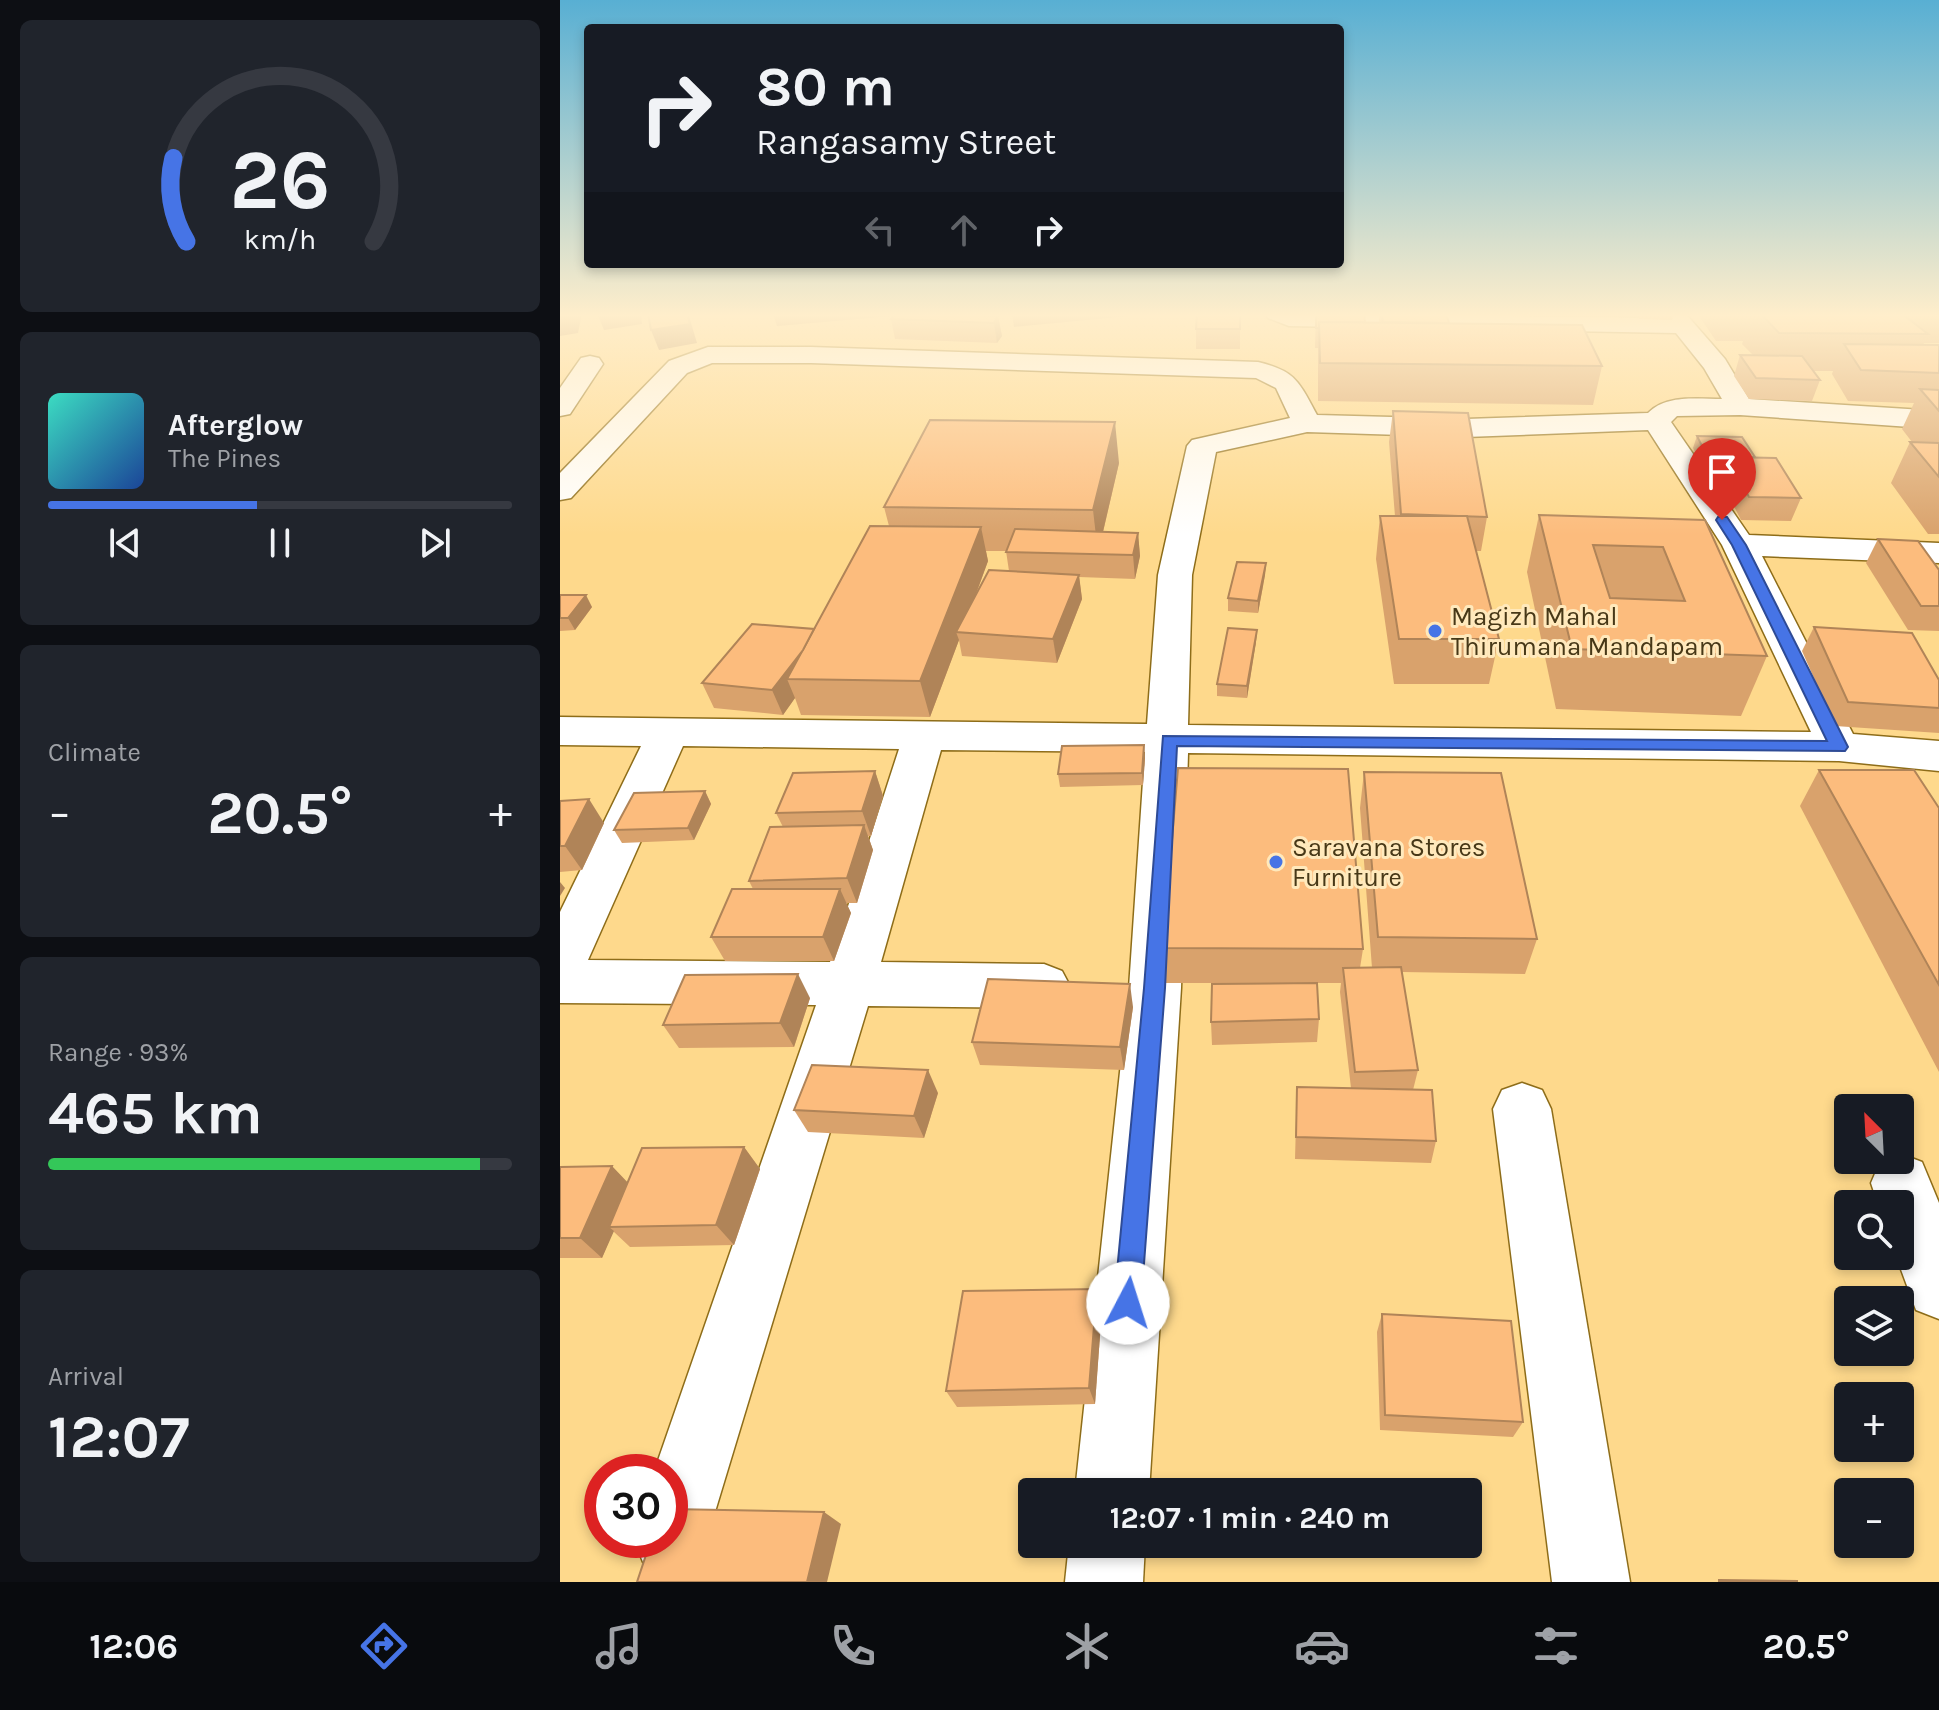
<!DOCTYPE html>
<meta charset="utf-8">
<style>
:root{--surface:#171b24;--page:#20242c;--text:#f1f3f6;--muted:#9ea1a6;--line:#363941;--accent:#4674e6}
body{margin:0;font-family:Karla,sans-serif;background:var(--page);color:var(--text);height:100vh;display:flex;flex-direction:column;font-size:30px;white-space:nowrap}
*{box-sizing:border-box;margin:0}
p{font-size:26px;color:var(--muted)}
.icon{flex:none;width:44px;height:44px;fill:none;stroke:currentColor;stroke-width:2;stroke-linecap:round;stroke-linejoin:round}
.map{position:relative;flex:1;overflow:hidden}
.details{display:flex;flex-direction:column;gap:20px;padding:20px;background:#0d0f14;width:560px}
.details>*{flex:none}
.hud{position:absolute;left:24px;top:24px;width:760px;height:244px;border-radius:8px;box-shadow:0 4px 12px #0003;background:#171b24;color:var(--text);overflow:hidden}
.needle{width:52px;rotate:336deg}
.fabs{position:absolute;left:1274px;top:1094px;display:grid;gap:16px}
.fabs a{display:grid;place-items:center;width:80px;height:80px;border-radius:8px;background:var(--surface);box-shadow:0 4px 12px #0003;font-size:40px}
.speed{position:absolute;left:24px;top:1454px;display:flex;gap:16px;font-size:40px;font-weight:700;text-align:center}
.speed>*{display:grid;place-content:center;width:104px;height:104px;border-radius:50%;background:var(--surface);box-shadow:0 4px 12px #0003;line-height:1}
.speed .limit{border:12px solid #d22;background:#fff;color:#111}
.pin{position:absolute;display:grid;place-items:center;width:68px;height:68px;color:#fff;margin:-82px -34px;border-radius:50% 50% 50% 0;rotate:-45deg;box-shadow:0 0 8px #0007}
.pin .icon{rotate:45deg}
.me{position:absolute;width:88px;margin:-44px;rotate:5deg;stroke-linejoin:round;filter:drop-shadow(0 0 6px #0008)}
.turn{display:flex;align-items:center;gap:28px;height:168px;padding:0 40px;font-size:36px}
.turn .icon{width:104px;height:104px;stroke-width:2.5}
.turn b{display:block;font-size:56px;line-height:68px}
.lanes{display:flex;align-items:center;height:76px;padding:0 40px;background:#0003;justify-content:center;gap:40px;direction:ltr}
.lanes .off{opacity:.35}
.big{font-size:60px;font-weight:700;line-height:1.1}
.details .tile{flex:1;display:flex;flex-direction:column;justify-content:center;gap:12px;min-width:0;padding:0 28px;border-radius:12px;background:var(--page)}
.details .dial{align-items:center;gap:0}
.dial svg{height:208px;overflow:visible;fill:none;stroke:var(--line);stroke-width:7;stroke-linecap:round;text-anchor:middle}
.dial text{fill:var(--text);stroke:none}
.song{display:flex;align-items:center;gap:24px}
.cover{width:96px;height:96px;border-radius:12px;background:linear-gradient(135deg,hsl(170 70% 55%),hsl(220 70% 35%))}
.played{height:8px;border-radius:4px;background:linear-gradient(90deg,var(--accent) 45%,var(--line) 45%)}
.keys{display:flex;justify-content:space-around;direction:ltr}
.heat{display:flex;justify-content:space-between;align-items:center;font-size:44px;direction:ltr}
.charge{height:12px;border-radius:6px;background:linear-gradient(90deg,#34c759 93%,var(--line) 0)}
.trip{position:absolute;left:458px;top:1478px;width:464px;height:80px;border-radius:8px;background:var(--surface);box-shadow:0 4px 12px #0003;font-weight:700;line-height:80px;text-align:center}
.tab-bar{display:flex;height:128px;justify-content:space-around;align-items:center;background:#090b0e;color:var(--muted)}
.tab-bar .icon{width:56px;height:56px}
.tab-bar .current{color:var(--accent)}
.tab-bar b{font-size:36px;color:var(--text)}
main{display:flex;flex:1;min-height:0}
.map>svg:first-child{display:block}
</style>
<main>
<section class="details">
<div class="tile dial"><svg viewBox="0 0 100 80">
<path d="M14 69A42 42 0 1 1 86 69"/>
<path d="M14 69A42 42 0 0 1 9 37" stroke="#4674e6"/>
<text x="50" y="56" font-size="32" font-weight="700">26</text>
<text x="50" y="72" font-size="11">km/h</text>
</svg></div>
<div class="tile">
<div class="song"><i class="cover"></i><div><b>Afterglow</b><p>The Pines</p></div></div>
<div class="played"></div>
<div class="keys"><svg class="icon" aria-label="previous" viewBox="0 0 24 24"><path d="M18 5L8 12l10 7zM5 5v14"/></svg><svg class="icon" aria-label="pause" viewBox="0 0 24 24"><path d="M8 5v14M16 5v14"/></svg><svg class="icon" aria-label="next" viewBox="0 0 24 24"><path d="M6 5l10 7-10 7zM19 5v14"/></svg></div>
</div>
<div class="tile"><p>Climate</p>
<div class="heat"><a>−</a><b class="big">20.5°</b><a>+</a></div>
</div>
<div class="tile"><p>Range · 93%</p><b class="big">465 km</b><div class="charge"></div></div>
<div class="tile"><p>Arrival</p><b class="big">12:07</b></div>
</section>
<div class="map">
<svg width="1379" height="1582" viewBox="0 0 1379 1582">
<rect width="100%" height="100%" fill="#fed98c"/>
<g fill="none" stroke-linecap="round" stroke-linejoin="round">
<defs>
<g id="minor">
<path d="M704,313L1104,318L1100,313H1125L1165,359L1189,399L1379,411V429L1180,415L1117,416L1111,422L1189,535L1379,543V563L1202,556L1293,734L1379,741V771L1279,761L628,753L621,988L589,1492H515L569,988L585,752L381,750L321,962L484,964L502,971L510,986L502,1001L484,1008L308,1006L148,1535L137,1562L110,1573L83,1562L74,1540H110V1472H94L256,1005L0,1003V912L81,746L0,745V717L587,724L598,575L627,446L632,440L730,418L716,388L696,378L251,363H152L127,373L11,498L0,500V473L109,361L148,347H251L698,362C736,371 739,382 757,415L906,419L1088,413C1106,394 1138,399 1162,399L1144,368L1116,333L729,326L708,318ZM1088,430L1162,545L1251,732L628,725L632,575L656,452L747,432L906,437ZM123,746L339,749L270,962L28,960Z"/>
<polygon points="30,356 39,358 43,364 10,414 0,416 0,388 21,358"/>
<polygon points="962,1083 982,1090 991,1109 1070,1582 992,1582 933,1109 942,1090"/>
<polygon points="1341,1154 1362,1162 1379,1203 1379,1319 1356,1310 1336,1256 1340,1256 1340,1204 1318,1204 1311,1183 1320,1162 1340,1160"/>
<polygon points="509,1544 585,1544 583,1582 505,1582"/>
</g>
</defs>
<use href="#minor" stroke="#8e6d19" stroke-width="3"/>
<use href="#minor" fill="#fff" fill-rule="evenodd"/>
</g>
<g fill="#d9a26c" fill-rule="evenodd">
<polygon points="213,313 425,313 425,316 438,316 442,336 437,343 335,339 331,319 334,316 217,326"/>
<polygon points="680,313 680,349 636,349 636,329"/>
<polygon points="756,313 805,322 819,322 819,313 886,313 889,323 1042,366 1033,405 758,401 758,348 755,348"/>
<polygon points="1076,313 1114,313 1112,320 1079,319"/>
<polygon points="1137,313 1379,313 1379,343 1364,343 1363,345 1379,345 1379,534 1368,534 1331,483 1350,442 1352,442 1342,429 1354,403 1288,401 1272,374 1273,371 1253,371 1260,380 1252,401 1189,399 1174,376 1180,355 1193,355 1182,344 1183,341 1156,341"/>
<polygon points="833,411 927,517 921,551 916,551 939,639 929,684 834,684 816,559 820,516 835,516 829,442"/>
<polygon points="1137,436 1195,457 1241,498 1231,521 1181,520 1160,479 1164,469 1144,469 1133,448"/>
<path d="M559,463L543,532L578,533L580,556L575,579L519,577L522,599L497,663L402,656L399,640L370,717L241,715L235,698L223,715L154,708L142,683L254,629L329,526L324,507ZM426,551H446L449,571L415,597L428,561Z"/>
<polygon points="979,515 1145,520 1207,656 1181,716 996,709 967,572"/>
<polygon points="1318,539 1379,570 1379,631 1348,630 1306,563"/>
<polygon points="706,563 705,575 698,613 668,611 668,598"/>
<polygon points="0,595 32,607 15,630 0,631"/>
<polygon points="1254,627 1379,680 1379,733 1275,726 1242,651"/>
<polygon points="697,630 696,642 687,698 657,696 657,684"/>
<polygon points="585,758 583,785 500,787 498,774"/>
<polygon points="1259,770 1379,808 1379,1072 1240,806"/>
<polygon points="315,771 323,796 311,836 308,836 313,850 297,903 286,903 291,913 274,961 165,961 151,937 193,889 189,881 223,827 216,813"/>
<polygon points="804,772 977,939 965,974 842,972 858,1070 853,1090 876,1141 871,1163 735,1159 737,1087 791,1088 780,992 781,983 757,983 759,1019 757,1042 652,1045 651,1022 723,983 606,983 603,948 803,949 800,968 812,968 800,808"/>
<polygon points="145,791 151,804 134,840 62,843 54,830"/>
<polygon points="0,801 44,823 22,870 0,872"/>
<polygon points="250,998 234,1047 119,1048 103,1025"/>
<polygon points="573,1007 564,1070 420,1065 412,1042"/>
<polygon points="378,1093 364,1138 248,1132 234,1110"/>
<polygon points="184,1147 200,1169 174,1245 70,1247 53,1231 42,1258 0,1258 0,1167 68,1183"/>
<polygon points="542,1308 535,1404 397,1407 386,1391"/>
<polygon points="822,1314 963,1422 953,1437 820,1430 817,1332"/>
</g>
<g fill="#b08458">
<polygon points="10,313 22,313 18,333 0,336 0,315"/>
<polygon points="37,313 81,313 82,324 44,330"/>
<polygon points="127,313 128,313 137,343 99,350 91,330"/>
<polygon points="213,313 363,313 217,326"/>
<polygon points="452,313 569,313 569,316 454,327"/>
<polygon points="438,316 442,336 437,343 434,323"/>
<polygon points="555,422 559,463 538,553 533,510"/>
<polygon points="421,527 428,561 402,632 396,632 399,640 370,717 360,681"/>
<polygon points="578,533 580,556 575,579 573,555"/>
<polygon points="706,563 705,575 698,613 698,601"/>
<polygon points="519,575 522,599 497,663 493,639"/>
<polygon points="26,595 32,607 15,630 8,618"/>
<polygon points="258,630 227,679 235,698 223,715 212,690"/>
<polygon points="697,630 696,642 687,698 687,686"/>
<polygon points="584,745 585,758 583,785 582,773"/>
<polygon points="315,771 323,796 311,836 302,811"/>
<polygon points="145,791 151,804 134,840 128,828"/>
<polygon points="29,799 44,823 22,870 5,846"/>
<polygon points="304,825 313,850 297,903 287,878"/>
<polygon points="0,882 5,888 0,896"/>
<polygon points="280,889 291,913 274,961 263,937"/>
<polygon points="238,974 250,998 234,1047 220,1023"/>
<polygon points="570,984 573,1007 564,1070 560,1047"/>
<polygon points="368,1070 378,1093 364,1138 354,1116"/>
<polygon points="184,1147 200,1169 174,1245 156,1225"/>
<polygon points="52,1166 72,1187 49,1227 54,1231 42,1258 20,1238"/>
<polygon points="537,1289 542,1308 535,1404 529,1388"/>
<polygon points="264,1512 281,1524 267,1582 247,1582"/>
</g>
<g fill="#fcbc7d" stroke="#b08458" stroke-width="2" fill-rule="evenodd">
<polygon points="88,313 127,313 130,324 91,330"/>
<polygon points="336,313 418,313 417,315 438,316 434,323 331,319"/>
<polygon points="637,313 680,313 680,329 636,329"/>
<polygon points="756,313 804,313 805,322 759,322 759,328 756,328"/>
<polygon points="821,313 886,313 889,323 823,322"/>
<polygon points="1200,313 1341,313 1368,334 1219,333"/>
<polygon points="1345,313 1379,313 1379,314 1346,314"/>
<polygon points="759,322 1022,325 1042,366 760,363"/>
<polygon points="1284,344 1379,345 1379,373 1301,370"/>
<polygon points="1180,355 1242,356 1260,380 1196,378"/>
<polygon points="1360,389 1379,390 1379,411"/>
<polygon points="833,411 908,413 927,517 841,514"/>
<polygon points="370,420 555,422 533,510 324,507"/>
<polygon points="1137,436 1182,437 1195,457 1148,458"/>
<polygon points="1350,442 1379,443 1379,477"/>
<polygon points="1168,457 1216,458 1241,498 1189,497"/>
<path d="M979,515L1145,520L1207,656L1012,649ZM1033,545L1103,547L1125,601L1050,598Z"/>
<polygon points="820,516 907,516 939,639 839,639"/>
<polygon points="310,526 421,527 360,681 227,679"/>
<polygon points="455,529 578,533 573,555 446,552"/>
<polygon points="1318,539 1358,541 1379,570 1379,606 1361,606"/>
<polygon points="677,562 706,563 698,601 668,598"/>
<polygon points="429,570 519,575 493,639 396,632"/>
<polygon points="0,595 26,595 8,618 0,618"/>
<polygon points="192,624 254,629 243,650 212,690 142,683"/>
<polygon points="1254,627 1352,633 1379,680 1379,708 1288,702"/>
<polygon points="668,628 697,630 687,686 657,684"/>
<polygon points="584,745 582,773 498,774 502,746"/>
<polygon points="618,768 788,769 803,949 603,948"/>
<polygon points="1259,770 1354,770 1379,808 1379,985"/>
<polygon points="315,771 302,811 216,813 233,773"/>
<polygon points="804,772 941,773 977,939 818,937"/>
<polygon points="145,791 128,828 54,830 74,793"/>
<polygon points="29,799 5,846 0,846 0,801"/>
<polygon points="304,825 287,878 189,881 210,827"/>
<polygon points="172,889 280,889 263,937 151,937"/>
<polygon points="841,967 858,1070 795,1072 783,968"/>
<polygon points="238,974 220,1023 103,1025 125,975"/>
<polygon points="428,979 570,984 560,1047 412,1042"/>
<polygon points="757,983 759,1019 651,1022 652,984"/>
<polygon points="252,1065 368,1070 354,1116 234,1110"/>
<polygon points="737,1087 872,1090 876,1141 736,1137"/>
<polygon points="184,1147 156,1225 49,1227 82,1148"/>
<polygon points="52,1166 20,1238 0,1238 0,1167"/>
<polygon points="537,1289 529,1388 386,1391 403,1291"/>
<polygon points="822,1314 951,1321 963,1422 825,1415"/>
<polygon points="110,1509 264,1512 247,1582 77,1582 91,1540 110,1540"/>
<polygon points="1159,1580 1237,1581 1237,1582 1159,1582"/>
</g>
<linearGradient id="sky" x2="0" y2="1"><stop stop-color="#58afd3"/><stop offset="0.59" stop-color="#ffeecb"/><stop offset="1" stop-color="#ffeecb" stop-opacity="0"/></linearGradient>
<rect width="1379" height="535" fill="url(#sky)"/>
<polygon fill="#4674e6" stroke="#2e4b96" stroke-width="2" points="1158,517 1167,517 1186,545 1288,747 1285,751 617,746 605,988 581,1303 577,1312 568,1316 558,1312 554,1303 584,988 603,736 1267,741 1172,545 1156,520"/>
<g fill="#4674e6" stroke="#ffe9bc" stroke-width="3">
<circle cx="875" cy="631" r="8"/>
<circle cx="716" cy="862" r="8"/>
</g>
<g text-anchor="middle" stroke-width="6" stroke-linejoin="round" paint-order="stroke">
<g font-size="26" fill="#473817" stroke="#ffe9bc" text-anchor="start">
<text x="891" y="625">Magizh Mahal<tspan x="891" dy="30">Thirumana Mandapam</tspan></text>
<text x="732" y="856">Saravana Stores<tspan x="732" dy="30">Furniture</tspan></text>
</g>
</g>
</svg>
<div class="fabs">
<a><svg class="needle" viewBox="-14 -14 28 28"><path d="M0-13l5 13h-10z" fill="#e53935"/><path d="M0 13l5-13h-10z" fill="#9ea1a6"/></svg></a>
<a><svg class="icon" aria-label="search" viewBox="0 0 24 24"><circle cx="10" cy="10" r="6"/><path d="M15 15l6 6"/></svg></a>
<a><svg class="icon" aria-label="layers" viewBox="0 0 24 24"><path d="M12 4l9 5-9 5-9-5zM3 14l9 5 9-5"/></svg></a>
<a>+</a>
<a>−</a>
</div>
<div class="speed"><div class="limit">30</div></div>
<div class="pin" style="left:1162px;top:520px;background:#d93025"><svg class="icon" aria-label="arrive" viewBox="0 0 24 24"><path d="M6 21V4h12l-3 4 3 4H6"/></svg></div>
<svg class="me" style="left:568px;top:1303px" viewBox="-20 -20 40 40"><circle r="19" fill="#fff"/><path d="M0-13L10 11 0 6-10 11z" fill="#4674e6"/></svg>
<div class="trip">12:07 · 1 min · 240 m</div>
<div class="hud">
<div class="turn"><svg class="icon" aria-label="right" viewBox="0 0 24 24"><path d="M7 20v-9h11M14 6l5 5-5 5"/></svg><div><b>80 m</b>Rangasamy Street</div></div>
<div class="lanes"><svg class="icon off" aria-label="left" viewBox="0 0 24 24"><path d="M17 20v-9H6M10 6l-5 5 5 5"/></svg><svg class="icon off" aria-label="ahead" viewBox="0 0 24 24"><path d="M12 20V5M6 11l6-6 6 6"/></svg><svg class="icon" aria-label="right" viewBox="0 0 24 24"><path d="M7 20v-9h11M14 6l5 5-5 5"/></svg></div>
</div>
</div>
</main>
<nav class="tab-bar">
<b>12:06</b>
<svg class="icon current" aria-label="directions" viewBox="0 0 24 24"><path d="M12 3l9 9-9 9-9-9zM9 14v-3h6M13 9l2 2-2 2"/></svg>
<svg class="icon" aria-label="music" viewBox="0 0 24 24"><path d="M9 18V5l10-2v13"/><circle cx="6" cy="18" r="3"/><circle cx="16" cy="16" r="3"/></svg>
<svg class="icon" aria-label="phone" viewBox="0 0 24 24"><path d="M5 4h4l2 5-3 2q2 4 5 5l2-3 5 2v4C11 20 4 13 5 4z"/></svg>
<svg class="icon" aria-label="climate" viewBox="0 0 24 24"><path d="M12 3v18M4 7l16 10M4 17L20 7"/></svg>
<svg class="icon" aria-label="car" viewBox="0 0 24 24"><path d="M5 17H2v-5l4-1 3-4h7l3 4 3 1v5h-3M9 17h6M6 11h13"/><circle cx="7" cy="17" r="2"/><circle cx="17" cy="17" r="2"/></svg>
<svg class="icon" aria-label="filters" viewBox="0 0 24 24"><path d="M4 7h16M4 17h16"/><circle cx="9" cy="7" r="2"/><circle cx="15" cy="17" r="2"/></svg>
<b>20.5°</b>
</nav>
